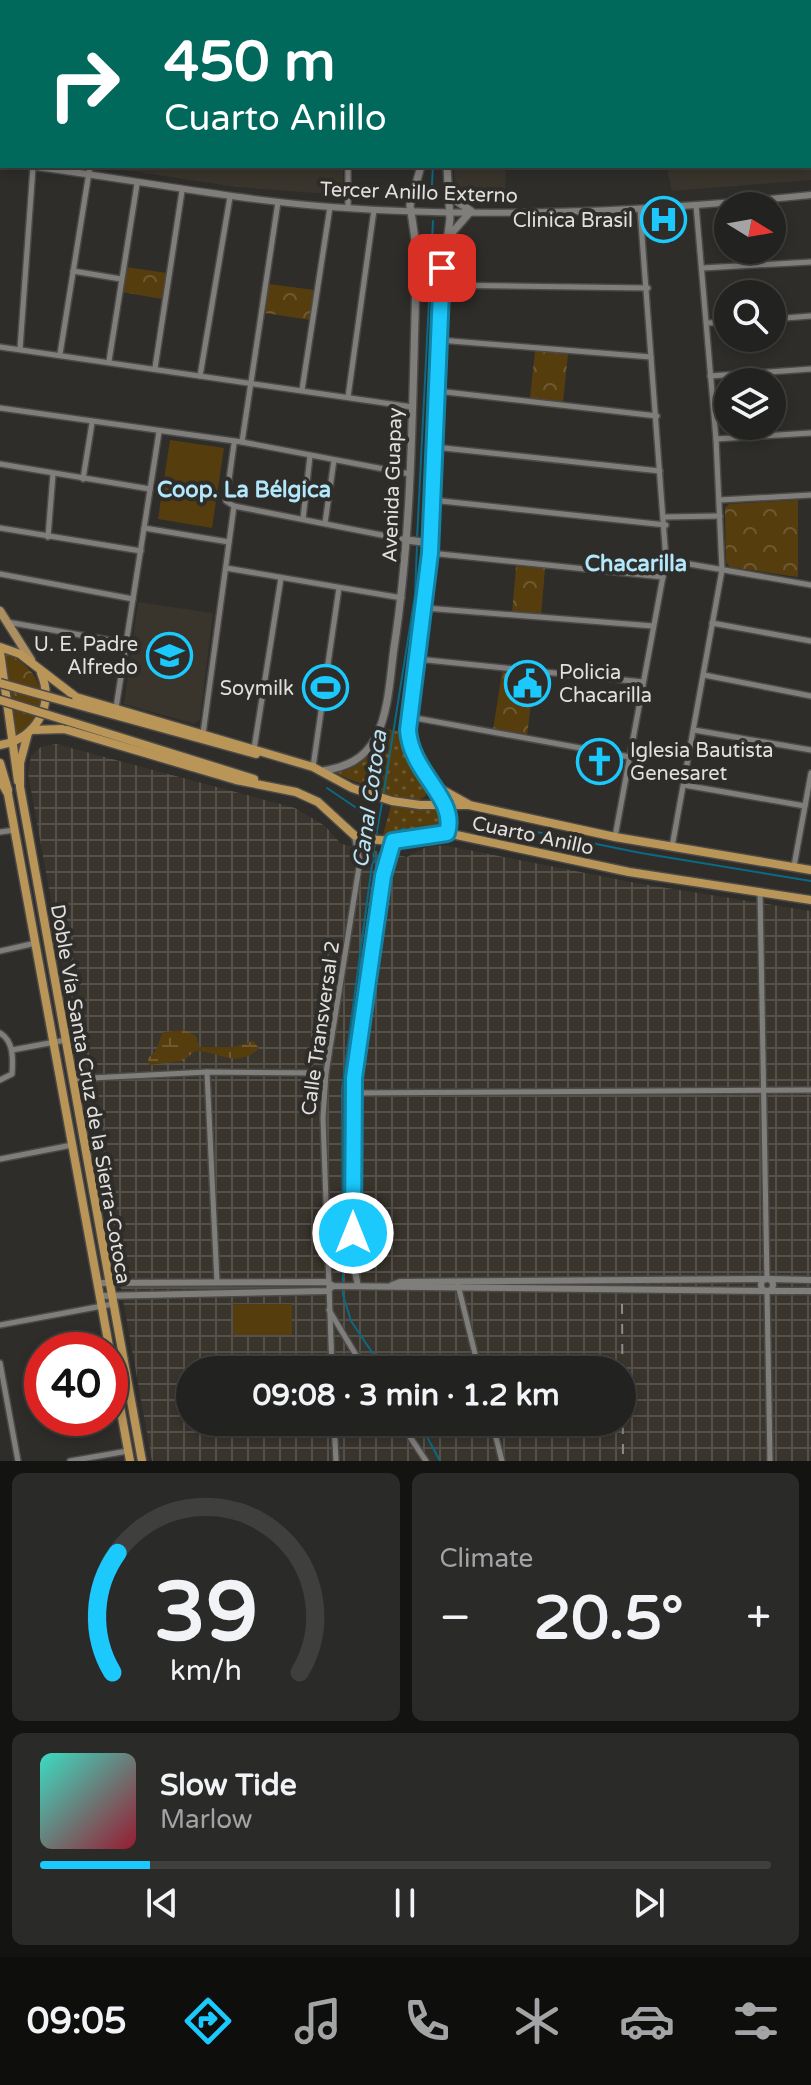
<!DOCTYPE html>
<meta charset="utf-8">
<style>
:root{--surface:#222220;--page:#2a2a29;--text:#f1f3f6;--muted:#a2a4a5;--line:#3f3f3e;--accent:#1bc9fc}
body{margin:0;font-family:"Varela Round",sans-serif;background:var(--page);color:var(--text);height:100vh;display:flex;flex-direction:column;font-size:30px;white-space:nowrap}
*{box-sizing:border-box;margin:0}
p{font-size:26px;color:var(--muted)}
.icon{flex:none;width:44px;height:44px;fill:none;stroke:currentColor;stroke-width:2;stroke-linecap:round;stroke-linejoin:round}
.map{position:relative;height:1461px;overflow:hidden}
.details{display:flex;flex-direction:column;gap:12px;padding:12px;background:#131312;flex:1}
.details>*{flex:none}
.guide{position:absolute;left:0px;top:0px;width:812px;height:168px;box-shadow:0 4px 12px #0003,0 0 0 2px var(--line);background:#00695c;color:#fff;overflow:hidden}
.needle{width:52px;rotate:101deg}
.tools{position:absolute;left:714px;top:192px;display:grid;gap:16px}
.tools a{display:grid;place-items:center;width:72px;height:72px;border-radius:50%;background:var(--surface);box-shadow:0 4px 12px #0003,0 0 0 2px var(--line);font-size:40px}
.speed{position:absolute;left:24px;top:1332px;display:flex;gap:16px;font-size:40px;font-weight:700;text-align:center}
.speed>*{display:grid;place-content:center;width:104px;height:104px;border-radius:50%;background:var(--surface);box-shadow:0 4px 12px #0003,0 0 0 2px var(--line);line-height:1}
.speed .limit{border:12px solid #d22;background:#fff;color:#111}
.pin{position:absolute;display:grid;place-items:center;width:68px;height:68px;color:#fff;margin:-34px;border-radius:16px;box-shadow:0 4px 12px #0006}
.me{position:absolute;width:88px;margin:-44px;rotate:0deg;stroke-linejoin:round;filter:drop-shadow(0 0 6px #0008)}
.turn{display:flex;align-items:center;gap:28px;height:168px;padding:0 32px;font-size:36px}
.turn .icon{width:104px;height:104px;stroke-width:2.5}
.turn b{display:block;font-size:56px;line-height:68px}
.big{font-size:60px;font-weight:700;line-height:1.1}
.details .tile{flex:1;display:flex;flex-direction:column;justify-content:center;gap:12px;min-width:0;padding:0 28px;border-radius:12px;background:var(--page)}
.details .dial{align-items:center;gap:0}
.dial svg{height:208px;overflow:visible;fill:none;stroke:var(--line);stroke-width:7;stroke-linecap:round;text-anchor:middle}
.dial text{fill:var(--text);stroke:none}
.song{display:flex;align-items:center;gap:24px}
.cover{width:96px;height:96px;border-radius:12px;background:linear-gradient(135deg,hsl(170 70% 55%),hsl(350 70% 35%))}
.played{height:8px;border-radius:4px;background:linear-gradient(90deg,var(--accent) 15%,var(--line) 15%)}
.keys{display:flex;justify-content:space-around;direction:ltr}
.heat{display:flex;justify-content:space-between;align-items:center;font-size:44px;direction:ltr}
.details .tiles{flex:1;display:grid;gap:12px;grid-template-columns:1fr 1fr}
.tile:last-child{grid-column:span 2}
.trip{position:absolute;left:176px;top:1356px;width:460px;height:80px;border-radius:40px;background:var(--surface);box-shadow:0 4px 12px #0003,0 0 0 2px var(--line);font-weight:700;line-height:80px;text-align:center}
.tab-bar{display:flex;height:128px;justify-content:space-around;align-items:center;background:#0e0e0d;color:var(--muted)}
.tab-bar .icon{width:56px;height:56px}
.tab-bar .active{color:var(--accent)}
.tab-bar b{font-size:36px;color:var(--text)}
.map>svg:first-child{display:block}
</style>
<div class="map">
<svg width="811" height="1461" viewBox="0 0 811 1461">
<defs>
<pattern id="industrial-grid" width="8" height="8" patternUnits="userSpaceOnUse" patternTransform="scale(2)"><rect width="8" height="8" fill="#39342c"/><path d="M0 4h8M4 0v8" fill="none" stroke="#55514a"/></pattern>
<pattern id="grass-dots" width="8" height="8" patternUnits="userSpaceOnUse" patternTransform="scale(2)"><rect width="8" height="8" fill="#563d0e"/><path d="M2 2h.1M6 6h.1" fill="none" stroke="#6e5931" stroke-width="1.8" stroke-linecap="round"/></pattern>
<pattern id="wetland-marsh" width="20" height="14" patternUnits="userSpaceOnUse" patternTransform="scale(2)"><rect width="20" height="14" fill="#563d0e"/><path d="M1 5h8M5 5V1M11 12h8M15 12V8" fill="none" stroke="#6e5931"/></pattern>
<pattern id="park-crowns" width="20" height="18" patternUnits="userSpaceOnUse" patternTransform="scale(2)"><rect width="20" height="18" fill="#563d0e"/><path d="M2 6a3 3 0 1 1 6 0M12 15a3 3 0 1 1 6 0" fill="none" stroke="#6e5931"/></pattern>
</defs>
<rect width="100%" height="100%" fill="#2e2d2a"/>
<g fill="#39342c">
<polygon points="811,62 811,180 672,191 666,166 810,166"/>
<polygon points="98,166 343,166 343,189 340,195 236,187"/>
<polygon points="453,166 506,166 505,200 475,202 466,197 456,186"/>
<polygon points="138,602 213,613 200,719 194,724 124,704"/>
</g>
<path fill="url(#industrial-grid)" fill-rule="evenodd" d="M56,744L295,808L325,826L341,844L407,857L430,845L448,846L636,883L811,911V1461H152L28,773L31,756L41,747ZM190,1370H622V1422H190Z"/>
<g fill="url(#grass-dots)">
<path d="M384,728L404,733L407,756L426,785V796L419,800L390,796L335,773C362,768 374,753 384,728Z"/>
<path d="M391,806L436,810L444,818C435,834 401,835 383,835Z"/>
</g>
<path fill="url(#wetland-marsh)" d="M185,1030L196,1036L199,1047H233L254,1041L259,1049C233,1069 220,1051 195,1051L183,1061L149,1065L148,1058L155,1052L163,1032Z"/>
<g fill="url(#park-crowns)">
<polygon points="126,267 167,273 162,299 122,292"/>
<polygon points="269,284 314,290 310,320 265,313"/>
<polygon points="535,351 568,354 563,402 530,398"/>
<polygon points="798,500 798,577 730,567 726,562 725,508 729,504"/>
<polygon points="516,566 545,568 541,616 512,614"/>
<path d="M4,653C46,668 57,717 12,737Z"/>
<polygon points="502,672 535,675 527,735 493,730"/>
</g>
<g fill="#563d0e">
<polygon points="170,440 224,448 212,528 158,519"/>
<rect x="233" y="1304" width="59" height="31"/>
</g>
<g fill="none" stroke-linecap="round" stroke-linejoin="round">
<g stroke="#0a6a86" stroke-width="2">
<polyline points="440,2 440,0"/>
<polyline points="810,53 811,53"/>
<polyline points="431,202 433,166"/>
<polyline points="417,539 433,221"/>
<polyline points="327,788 358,809 377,830"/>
<polyline points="383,797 415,595 417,546"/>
<polyline points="472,819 641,853 811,881"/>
<polyline points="376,836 382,803"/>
<polyline points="393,837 404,828"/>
<polyline points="375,842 342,1090 343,1295 351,1321 384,1370"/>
<polyline points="373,863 386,845"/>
<polyline points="419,1422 440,1461"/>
</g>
<defs>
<g id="minor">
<polyline points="666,0 667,2"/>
<polyline points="735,0 736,2"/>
<polyline points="74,2 74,0"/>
<polyline points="167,2 168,0"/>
<polyline points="220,2 220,0"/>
<polyline points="283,2 283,0"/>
<polyline points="356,2 356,0"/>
<polyline points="564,2 564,0"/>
<polyline points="348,208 348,166"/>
<polyline points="703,268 811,262"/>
<polyline points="73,271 121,279"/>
<polyline points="441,285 648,288"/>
<polyline points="772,319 811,316"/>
<polyline points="707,323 728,322"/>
<polyline points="439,340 651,357"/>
<polyline points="0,347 412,407"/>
<polyline points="20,349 33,167"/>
<polyline points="60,354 90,166"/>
<polyline points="109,361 137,184"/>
<polyline points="155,368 182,191"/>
<polyline points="200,376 230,197"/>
<polyline points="710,376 811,369"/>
<polyline points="302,390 330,207"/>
<polyline points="437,391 657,416"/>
<polyline points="348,397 374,210"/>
<polyline points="0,408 242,442 410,474"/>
<polyline points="716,439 811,433"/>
<polyline points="242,442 278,202"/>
<polyline points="434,447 660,471"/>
<polyline points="0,464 150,489"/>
<polyline points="83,479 92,423"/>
<polyline points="432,500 666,525"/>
<polyline points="719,500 811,495"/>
<polyline points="234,506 407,540"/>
<polyline points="665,517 720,516"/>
<polyline points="303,519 310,456"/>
<polyline points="325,523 334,460"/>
<polyline points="0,528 141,551"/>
<polyline points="144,528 229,542"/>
<polyline points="48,537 53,474"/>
<polyline points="430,553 663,577"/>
<polyline points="666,560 811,585"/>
<polyline points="226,568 402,598"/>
<polyline points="0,574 133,599"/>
<polyline points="425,608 653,626"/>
<polyline points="7,622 126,643"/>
<polyline points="712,623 811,641"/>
<polyline points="417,659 643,682"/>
<polyline points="704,675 811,696"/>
<polyline points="116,708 159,432"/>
<polyline points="410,717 630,757"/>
<polyline points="694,730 811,750"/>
<polyline points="203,734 234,506 226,501 234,444"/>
<polyline points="254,749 281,578"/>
<polyline points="313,767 339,588"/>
<polyline points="684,785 805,806"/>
<polyline points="0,832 15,830"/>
<polyline points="615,837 666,560 640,209"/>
<polyline points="672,847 722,570 716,439 696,205"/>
<polyline points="794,866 811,773"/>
<polyline points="760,892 767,1279"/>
<polyline points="0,951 36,943"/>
<path d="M0,1033C14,1041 13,1060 12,1074L0,1080"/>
<polyline points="12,1050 66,1040"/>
<polyline points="207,1072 217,1282"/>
<polyline points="73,1079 207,1072 326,1073"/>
<polyline points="354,1093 811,1090"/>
<polyline points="0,1159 72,1145"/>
<polyline points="458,1285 479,1370"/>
<polyline points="767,1291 770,1461"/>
<polyline points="329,1310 365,1370"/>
<polyline points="0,1325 113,1304"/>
<polyline points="0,1363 18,1461"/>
<polyline points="332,1370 323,1118 326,1073 360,861 354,835"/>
<polyline points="334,1422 336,1461"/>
<polyline points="400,1422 426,1461"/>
<polyline points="492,1422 502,1461"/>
<polyline points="70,1461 128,1451"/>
</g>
<g id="tertiary">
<polyline points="0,163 2,163"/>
<path d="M29,166C130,179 229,199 331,207C487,219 655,211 811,195"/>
<circle cx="767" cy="1285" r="6"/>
<polyline points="769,1279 811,1280"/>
<polyline points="98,1283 327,1282 333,1286 766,1291"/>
<polyline points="392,1285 400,1282 765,1279"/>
<polyline points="358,1286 353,1261 354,1078 383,876 393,841"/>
<polyline points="769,1291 811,1291"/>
<polyline points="100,1296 327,1291 333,1286"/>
</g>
<g id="secondary">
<polyline points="426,2 426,0"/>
<polyline points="451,2 451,0"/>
<polyline points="0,7 2,8"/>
<polyline points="0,18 2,18"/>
<polyline points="810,42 811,42"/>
<polyline points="450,235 471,211 458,202 451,189"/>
<polyline points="407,540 430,543"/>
<path d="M322,771C346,767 364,760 376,737C389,711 390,677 394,648C414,518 412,385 417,253L410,205L421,166"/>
<polyline points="447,833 450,815 447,806 417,764 408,730 430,553 441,285 450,219 447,166"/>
</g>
<polyline id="primary" points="0,611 31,660"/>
<g id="trunk">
<polyline points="0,647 20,654 76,697 313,767 352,788 392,801 420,805 469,805 615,837 811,870"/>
<polyline points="0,652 18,781"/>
<polyline points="71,703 256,754"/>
<polyline points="68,721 254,779"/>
<polyline points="31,730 64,729 236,780 296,792 318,802 354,835 365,839 393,841 447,833 629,872 811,900"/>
<polyline points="28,733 20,763 20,787 142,1461"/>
<path d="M0,745C35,739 55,707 41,673"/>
<polyline points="0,763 8,790"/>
<polyline points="0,780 8,794 130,1461"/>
<polyline points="432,784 468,804"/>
</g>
</defs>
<use href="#minor" stroke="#4b4a48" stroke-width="8"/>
<use href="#tertiary" stroke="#4b4a48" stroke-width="9"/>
<use href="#secondary" stroke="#4b4a48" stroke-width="10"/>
<use href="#primary" stroke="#4b4a48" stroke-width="11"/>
<use href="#trunk" stroke="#4b4a48" stroke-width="11"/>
<use href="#minor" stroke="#807e7b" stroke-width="5"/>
<use href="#tertiary" stroke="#807e7b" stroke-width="6"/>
<use href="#secondary" stroke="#807e7b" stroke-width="7"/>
<use href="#primary" stroke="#ab8f61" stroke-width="8"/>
<use href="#trunk" stroke="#ba9558" stroke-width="8"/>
<polyline stroke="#8c8b89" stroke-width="2" stroke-dasharray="10 10" stroke-linecap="butt" points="622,1304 623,1461"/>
<defs>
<g id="trunk-bridge">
<polyline points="0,683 71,703"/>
<polyline points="0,700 68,721"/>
</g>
</defs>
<use href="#trunk-bridge" stroke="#4b4a48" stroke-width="11" stroke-linecap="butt"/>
<use href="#trunk-bridge" stroke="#ba9558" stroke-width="8"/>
</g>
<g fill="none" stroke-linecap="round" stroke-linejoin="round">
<defs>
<path id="route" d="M353,1233L354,1078L383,876L393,841L447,833C458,798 411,774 408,730L430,553L442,268"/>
</defs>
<use href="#route" stroke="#1283a4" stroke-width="20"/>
<use href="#route" stroke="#1bc9fc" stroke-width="14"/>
</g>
<defs>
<symbol id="hospital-ring" viewBox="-11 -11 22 22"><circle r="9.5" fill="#2e2d2a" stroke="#1bc9fc" stroke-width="1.5"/><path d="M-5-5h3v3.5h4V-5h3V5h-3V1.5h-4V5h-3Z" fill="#1bc9fc"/></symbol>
<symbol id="school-ring" viewBox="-11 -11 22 22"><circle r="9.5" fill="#2e2d2a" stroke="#1bc9fc" stroke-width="1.5"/><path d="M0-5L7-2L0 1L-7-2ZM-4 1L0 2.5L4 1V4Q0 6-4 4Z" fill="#1bc9fc"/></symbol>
<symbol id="civic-ring" viewBox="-11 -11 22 22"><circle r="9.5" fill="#2e2d2a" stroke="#1bc9fc" stroke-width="1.5"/><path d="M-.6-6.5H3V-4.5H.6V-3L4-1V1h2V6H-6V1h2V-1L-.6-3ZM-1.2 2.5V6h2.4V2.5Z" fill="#1bc9fc"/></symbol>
<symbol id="stadium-ring" viewBox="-11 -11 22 22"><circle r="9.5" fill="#2e2d2a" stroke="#1bc9fc" stroke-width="1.5"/><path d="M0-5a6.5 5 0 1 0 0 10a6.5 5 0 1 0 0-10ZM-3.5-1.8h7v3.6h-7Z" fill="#1bc9fc"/></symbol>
<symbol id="church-ring" viewBox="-11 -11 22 22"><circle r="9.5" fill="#2e2d2a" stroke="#1bc9fc" stroke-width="1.5"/><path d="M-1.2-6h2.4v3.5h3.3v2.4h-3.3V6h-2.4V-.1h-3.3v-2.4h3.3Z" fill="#1bc9fc"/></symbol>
</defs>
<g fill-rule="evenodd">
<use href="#hospital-ring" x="638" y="194" width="51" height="51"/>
<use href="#school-ring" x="144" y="630" width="51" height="51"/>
<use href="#civic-ring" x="502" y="658" width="51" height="51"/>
<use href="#stadium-ring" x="300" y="662" width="51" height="51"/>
<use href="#church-ring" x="574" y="736" width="51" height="51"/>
</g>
<g text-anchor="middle" stroke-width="8" stroke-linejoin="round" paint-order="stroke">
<g font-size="20" fill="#e1e0df" stroke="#2e2d2a">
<text transform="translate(419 192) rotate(2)" y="7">Tercer Anillo Externo</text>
<text transform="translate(392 485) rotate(-88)" y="7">Avenida Guapay</text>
<text transform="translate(533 835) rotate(12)" y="7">Cuarto Anillo</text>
<text transform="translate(320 1028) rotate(-82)" y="7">Calle Transversal 2</text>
<text transform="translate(91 1094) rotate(80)" y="7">Doble Vía Santa Cruz de la Sierra-Cotoca</text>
</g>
<g font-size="20" fill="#e1e0df" stroke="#2e2d2a" text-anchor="end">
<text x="633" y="227">Clinica Brasil</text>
<text x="138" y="651">U. E. Padre<tspan x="138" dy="23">Alfredo</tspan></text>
<text x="559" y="679" text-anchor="start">Policia<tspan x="559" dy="23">Chacarilla</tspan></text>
<text x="294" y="695">Soymilk</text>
<text x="630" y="757" text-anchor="start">Iglesia Bautista<tspan x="630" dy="23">Genesaret</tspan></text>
</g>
<g font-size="22" font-weight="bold" fill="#b3e7fc" stroke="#2e2d2a">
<text x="244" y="497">Coop. La Bélgica</text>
<text x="636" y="571">Chacarilla</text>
</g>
<g font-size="22" font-style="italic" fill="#bae3f4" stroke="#2e2d2a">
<text transform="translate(369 799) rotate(-82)" y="8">Canal Cotoca</text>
</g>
</g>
</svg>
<div class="tools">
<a><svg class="needle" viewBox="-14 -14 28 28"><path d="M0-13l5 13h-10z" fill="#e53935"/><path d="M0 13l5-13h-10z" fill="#a2a4a5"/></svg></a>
<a><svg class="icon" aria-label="search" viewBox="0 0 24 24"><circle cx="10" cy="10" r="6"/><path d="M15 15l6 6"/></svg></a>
<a><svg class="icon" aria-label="layers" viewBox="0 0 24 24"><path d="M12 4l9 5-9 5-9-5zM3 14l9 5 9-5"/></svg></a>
</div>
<div class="speed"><div class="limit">40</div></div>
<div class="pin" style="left:442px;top:268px;background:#d93025"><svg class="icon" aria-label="arrive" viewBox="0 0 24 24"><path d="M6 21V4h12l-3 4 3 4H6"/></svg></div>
<svg class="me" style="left:353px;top:1233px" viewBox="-20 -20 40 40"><circle r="17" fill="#1bc9fc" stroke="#fff" stroke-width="3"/><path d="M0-11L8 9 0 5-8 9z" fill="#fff"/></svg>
<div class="trip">09:08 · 3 min · 1.2 km</div>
<div class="guide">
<div class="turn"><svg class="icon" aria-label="right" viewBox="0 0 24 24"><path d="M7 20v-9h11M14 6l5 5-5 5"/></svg><div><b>450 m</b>Cuarto Anillo</div></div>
</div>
</div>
<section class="details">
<div class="tiles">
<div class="tile dial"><svg viewBox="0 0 100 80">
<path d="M14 69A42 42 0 1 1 86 69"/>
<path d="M14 69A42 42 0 0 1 16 23" stroke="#1bc9fc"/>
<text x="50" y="56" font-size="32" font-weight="700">39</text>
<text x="50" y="72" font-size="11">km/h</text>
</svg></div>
<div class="tile"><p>Climate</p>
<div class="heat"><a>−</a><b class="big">20.5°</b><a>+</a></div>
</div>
<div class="tile">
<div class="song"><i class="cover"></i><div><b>Slow Tide</b><p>Marlow</p></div></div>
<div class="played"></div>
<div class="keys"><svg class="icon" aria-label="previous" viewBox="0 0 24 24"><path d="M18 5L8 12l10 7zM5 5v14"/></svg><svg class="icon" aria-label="pause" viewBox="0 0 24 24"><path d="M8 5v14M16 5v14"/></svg><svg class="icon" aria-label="next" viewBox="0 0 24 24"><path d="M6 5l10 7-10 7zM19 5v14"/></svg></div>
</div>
</div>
</section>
<nav class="tab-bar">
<b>09:05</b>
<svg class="icon active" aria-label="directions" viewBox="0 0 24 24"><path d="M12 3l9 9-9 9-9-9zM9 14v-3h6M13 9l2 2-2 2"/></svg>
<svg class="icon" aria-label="music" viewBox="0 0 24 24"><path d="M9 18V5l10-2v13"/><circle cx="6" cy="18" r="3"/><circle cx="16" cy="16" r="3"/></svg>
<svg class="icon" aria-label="phone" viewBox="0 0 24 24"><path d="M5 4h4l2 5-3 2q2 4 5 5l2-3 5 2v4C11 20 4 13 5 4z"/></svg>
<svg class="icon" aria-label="climate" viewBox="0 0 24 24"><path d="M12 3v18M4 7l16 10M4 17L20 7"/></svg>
<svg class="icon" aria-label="car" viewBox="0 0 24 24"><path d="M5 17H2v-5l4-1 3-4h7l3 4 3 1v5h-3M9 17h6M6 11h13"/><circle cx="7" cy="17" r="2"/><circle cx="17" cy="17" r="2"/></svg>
<svg class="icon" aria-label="filters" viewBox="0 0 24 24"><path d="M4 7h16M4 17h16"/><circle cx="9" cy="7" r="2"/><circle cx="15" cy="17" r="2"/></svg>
</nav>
